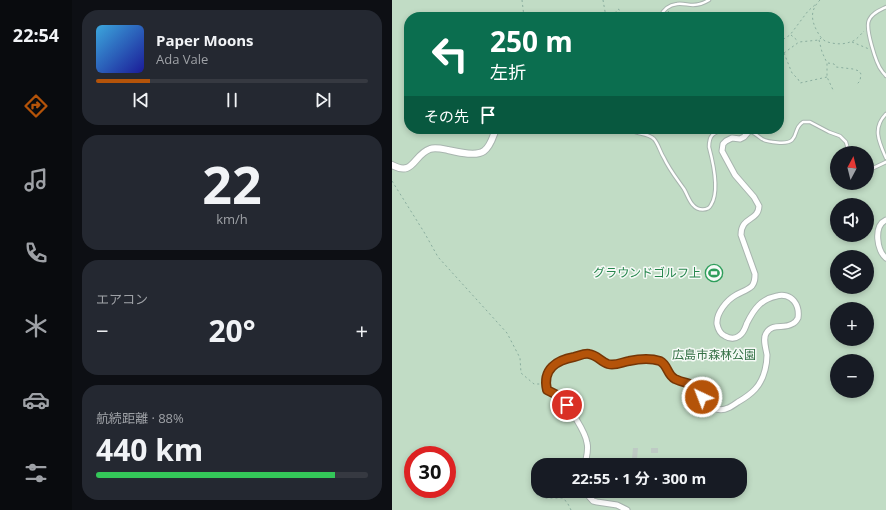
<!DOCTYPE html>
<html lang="ja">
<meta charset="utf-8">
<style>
:root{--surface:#171b24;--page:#242831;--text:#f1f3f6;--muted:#9ea1a6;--line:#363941;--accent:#b45309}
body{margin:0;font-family:"Open Sans","Noto Sans JP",sans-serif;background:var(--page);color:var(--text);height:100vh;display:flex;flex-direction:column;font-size:15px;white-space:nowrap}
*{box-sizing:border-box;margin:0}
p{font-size:13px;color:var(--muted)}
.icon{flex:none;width:22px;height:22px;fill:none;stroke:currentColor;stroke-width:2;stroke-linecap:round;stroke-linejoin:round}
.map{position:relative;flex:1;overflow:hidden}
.sheet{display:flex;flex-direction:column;gap:10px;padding:10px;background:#0d0f14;width:320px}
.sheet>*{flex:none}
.top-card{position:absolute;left:12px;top:12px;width:380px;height:122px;border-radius:16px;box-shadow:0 2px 6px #0003;background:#0b6e4f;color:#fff;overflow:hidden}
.needle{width:26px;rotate:7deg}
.controls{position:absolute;left:438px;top:146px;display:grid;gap:8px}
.controls a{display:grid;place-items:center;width:44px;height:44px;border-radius:50%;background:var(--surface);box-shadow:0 2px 6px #0003;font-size:20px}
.speed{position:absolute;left:12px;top:446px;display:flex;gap:8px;font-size:20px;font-weight:700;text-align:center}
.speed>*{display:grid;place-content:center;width:52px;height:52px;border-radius:50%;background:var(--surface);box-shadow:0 2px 6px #0003;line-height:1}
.speed .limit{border:6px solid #d22;background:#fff;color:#111}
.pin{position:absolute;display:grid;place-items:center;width:34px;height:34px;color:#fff;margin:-17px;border:2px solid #fff;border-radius:50%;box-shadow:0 1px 4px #0007}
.me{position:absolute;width:44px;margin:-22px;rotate:317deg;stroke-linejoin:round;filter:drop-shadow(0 0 3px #0008)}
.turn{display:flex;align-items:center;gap:14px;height:84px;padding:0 20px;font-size:18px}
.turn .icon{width:52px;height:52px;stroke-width:2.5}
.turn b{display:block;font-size:28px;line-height:34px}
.then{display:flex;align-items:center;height:38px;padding:0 20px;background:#0003;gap:8px;font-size:15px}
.big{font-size:30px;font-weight:700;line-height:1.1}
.sheet .widget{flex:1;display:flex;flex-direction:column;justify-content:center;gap:6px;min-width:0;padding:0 14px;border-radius:16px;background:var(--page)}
.sheet .dial{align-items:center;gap:0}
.dial b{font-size:52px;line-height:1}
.song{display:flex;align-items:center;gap:12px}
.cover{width:48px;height:48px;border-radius:6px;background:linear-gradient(135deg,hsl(200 70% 55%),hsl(240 70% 35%))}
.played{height:4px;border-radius:2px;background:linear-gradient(90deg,var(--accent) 20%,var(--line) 20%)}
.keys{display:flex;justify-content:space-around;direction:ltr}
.heat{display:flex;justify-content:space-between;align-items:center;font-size:22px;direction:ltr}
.charge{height:6px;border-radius:3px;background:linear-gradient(90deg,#34c759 88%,var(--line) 0)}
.trip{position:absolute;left:139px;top:458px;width:216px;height:40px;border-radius:16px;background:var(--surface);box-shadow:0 2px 6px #0003;font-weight:700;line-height:40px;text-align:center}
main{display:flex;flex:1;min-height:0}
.tabs{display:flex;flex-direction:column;width:72px;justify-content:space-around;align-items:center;background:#090b0e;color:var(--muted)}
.tabs .icon{width:28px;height:28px}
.tabs .current{color:var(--accent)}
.tabs b{font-size:18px;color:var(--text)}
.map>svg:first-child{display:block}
</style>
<main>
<nav class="tabs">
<b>22:54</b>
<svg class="icon current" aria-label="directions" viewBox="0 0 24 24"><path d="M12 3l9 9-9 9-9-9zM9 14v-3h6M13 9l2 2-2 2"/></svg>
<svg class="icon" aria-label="music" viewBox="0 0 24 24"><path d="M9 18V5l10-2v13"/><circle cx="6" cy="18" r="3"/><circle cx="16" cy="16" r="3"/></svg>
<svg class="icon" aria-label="phone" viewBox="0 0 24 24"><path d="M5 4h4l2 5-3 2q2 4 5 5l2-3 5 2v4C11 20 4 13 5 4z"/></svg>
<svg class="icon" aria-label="climate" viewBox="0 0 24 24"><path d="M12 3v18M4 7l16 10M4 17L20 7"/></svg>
<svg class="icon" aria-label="car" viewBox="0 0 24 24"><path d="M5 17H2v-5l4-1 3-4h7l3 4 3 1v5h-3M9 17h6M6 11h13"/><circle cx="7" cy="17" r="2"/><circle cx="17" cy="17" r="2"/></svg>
<svg class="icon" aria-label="filters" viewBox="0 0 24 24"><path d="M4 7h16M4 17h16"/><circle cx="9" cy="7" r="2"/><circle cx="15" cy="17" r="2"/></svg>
</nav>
<section class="sheet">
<div class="widget">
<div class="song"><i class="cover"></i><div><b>Paper Moons</b><p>Ada Vale</p></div></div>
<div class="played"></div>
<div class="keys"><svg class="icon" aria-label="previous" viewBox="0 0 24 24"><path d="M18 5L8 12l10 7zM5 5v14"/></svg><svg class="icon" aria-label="pause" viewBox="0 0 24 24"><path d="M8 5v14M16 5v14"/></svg><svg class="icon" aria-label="next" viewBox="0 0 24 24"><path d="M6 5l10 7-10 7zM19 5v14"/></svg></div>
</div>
<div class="widget dial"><b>22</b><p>km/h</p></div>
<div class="widget"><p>エアコン</p>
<div class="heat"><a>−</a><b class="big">20°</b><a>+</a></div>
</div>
<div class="widget"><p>航続距離 · 88%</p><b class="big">440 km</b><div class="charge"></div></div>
</section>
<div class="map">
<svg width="494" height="510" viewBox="0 0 494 510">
<rect width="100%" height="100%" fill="#e5ede9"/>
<path fill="#c1dcc5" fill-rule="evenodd" d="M0,0H494V510H0ZM17,17H387V129H17ZM445,153H475V183H445ZM445,205H475V235H445ZM445,257H475V287H445ZM445,309H475V339H445ZM445,361H475V391H445ZM21,455H55V489H21ZM146,465H348V491H146Z"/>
<g fill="#becac4">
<polygon points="149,12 150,17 138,17 137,13"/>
<polygon points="241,448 246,448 245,459 240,459"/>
<rect x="259" y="448" width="7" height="5"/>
</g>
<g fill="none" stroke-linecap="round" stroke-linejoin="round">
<defs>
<g id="service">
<path d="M494,7C488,10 480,13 477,20C473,28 484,64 490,71C491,73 493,74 494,76"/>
<path d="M268,17C271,10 277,5 285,4C290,3 296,5 301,5C307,5 312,3 317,0"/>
<path d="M494,114C480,128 487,142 494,158"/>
<path d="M237,129C244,135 255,132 262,139C267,145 268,152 272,158C277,169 285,179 292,189C295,194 297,201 301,205C306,211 316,211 319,205C328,191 321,162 317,147C317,134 322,133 332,129"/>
<path d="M357,130C362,133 366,136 370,139C376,142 395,145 400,140C406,134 402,128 411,122H418L437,132L448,136L454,142L457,153"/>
<polyline points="475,171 494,162"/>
</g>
<g id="minor">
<path d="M494,220C481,226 485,251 494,258"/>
<path d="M193,465C194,458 197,450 195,443C194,433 176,404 168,398C164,394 159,393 155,390C149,367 166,360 184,356C189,355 194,353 199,355C209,357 214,365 224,365C228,364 232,362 236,361C244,359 261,358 269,362C275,365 275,372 279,376C285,382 295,381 302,385C312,392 309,406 324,409C328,410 332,410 336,408C339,407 343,404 346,402C360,394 369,386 373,370C374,366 375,360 375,355C374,348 370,338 375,332C381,323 392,329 400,324C403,323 405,320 406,318C407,311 406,306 402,301C398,296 391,294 385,296C369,299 362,309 355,323C353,328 352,333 347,336C343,339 338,339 333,336C328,334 326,329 325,324C324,313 335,300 344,295C349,292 356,290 360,286C363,282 363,279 363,274L349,235C349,216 366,222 367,206L362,197L343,175L330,151L331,144L334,141L340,138L348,139L352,137L358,130"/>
<polyline points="192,491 201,501 205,502 225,505 235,510"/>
</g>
<path id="tertiary" d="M0,165C22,177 21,155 38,149C43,147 51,149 56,150C65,152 84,157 92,151C99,146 101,136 104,129"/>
</defs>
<use href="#service" stroke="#a8b5af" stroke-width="4.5"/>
<use href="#minor" stroke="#a8b5af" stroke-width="7"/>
<use href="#tertiary" stroke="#a8b5af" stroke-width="8"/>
<g stroke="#89ad9e" stroke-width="1" stroke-dasharray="2 3" stroke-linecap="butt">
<polyline points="130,0 132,17"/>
<polyline points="211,0 214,17"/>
<path d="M428,0C418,10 419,20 425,31C427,35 429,38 433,41C440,44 451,45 458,42C464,41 468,35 472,31"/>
<polyline points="276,11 280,17"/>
<polyline points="220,17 226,9 229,11 230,17"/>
<polyline points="259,17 266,13"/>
<polyline points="399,35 406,41"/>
<polyline points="427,40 430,52 435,63 435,77 442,92"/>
<polyline points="387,42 398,35 416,11 424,4"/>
<polyline points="460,42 477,49"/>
<polyline points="387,52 392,53 407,42 427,40 429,38"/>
<polyline points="392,53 400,73 406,79 408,83 435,77"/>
<polyline points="436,63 442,64 444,67 461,69 467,71 469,74 468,81 465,84"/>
<polyline points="0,181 32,232 46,257 115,333 128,358 129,373 142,384 149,384"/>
<polyline points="146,485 144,488 144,494 152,498 170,498 175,502 179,510"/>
</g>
<use href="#service" stroke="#fff" stroke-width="2.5"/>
<use href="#minor" stroke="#fff" stroke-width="5"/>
<use href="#tertiary" stroke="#fff" stroke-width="6"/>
</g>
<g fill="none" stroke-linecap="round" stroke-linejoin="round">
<defs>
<path id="route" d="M175,405L167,396L155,390C150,369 165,360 182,357C187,356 192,353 197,354C205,355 209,362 216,364C224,366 230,362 237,361C246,359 259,358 268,361C276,365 275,375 283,379C298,386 302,380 310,397"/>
</defs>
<use href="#route" stroke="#753606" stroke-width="10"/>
<use href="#route" stroke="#b45309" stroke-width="7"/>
</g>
<defs>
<symbol id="stadium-ring" viewBox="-11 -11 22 22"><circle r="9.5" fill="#f6faf7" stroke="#2e9e5b" stroke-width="1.5"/><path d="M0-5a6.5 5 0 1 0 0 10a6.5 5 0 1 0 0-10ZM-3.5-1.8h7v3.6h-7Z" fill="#2e9e5b"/></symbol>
</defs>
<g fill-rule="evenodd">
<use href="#stadium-ring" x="312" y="263" width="20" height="20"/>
</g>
<g text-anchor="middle" stroke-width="3" stroke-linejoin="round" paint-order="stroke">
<g font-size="12" fill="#27864d" stroke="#f6faf7" text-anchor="end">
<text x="309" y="277">グラウンドゴルフ上</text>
</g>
<g font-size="12" fill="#347045" stroke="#f6faf7">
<text x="322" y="359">広島市森林公園</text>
</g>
</g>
</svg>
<div class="controls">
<a><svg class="needle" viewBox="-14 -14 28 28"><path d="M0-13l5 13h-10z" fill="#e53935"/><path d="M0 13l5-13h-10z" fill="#9ea1a6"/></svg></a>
<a><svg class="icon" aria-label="sound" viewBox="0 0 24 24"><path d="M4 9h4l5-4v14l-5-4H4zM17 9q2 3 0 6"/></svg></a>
<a><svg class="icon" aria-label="layers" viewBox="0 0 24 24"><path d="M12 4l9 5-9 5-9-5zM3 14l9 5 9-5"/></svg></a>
<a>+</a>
<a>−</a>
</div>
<div class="speed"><div class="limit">30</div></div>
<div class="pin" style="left:175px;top:405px;background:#d93025"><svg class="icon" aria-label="arrive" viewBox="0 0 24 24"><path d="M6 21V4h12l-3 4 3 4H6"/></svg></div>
<svg class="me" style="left:310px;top:397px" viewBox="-20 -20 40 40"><circle r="17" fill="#b45309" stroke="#fff" stroke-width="3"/><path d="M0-11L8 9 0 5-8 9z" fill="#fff"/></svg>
<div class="trip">22:55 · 1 分 · 300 m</div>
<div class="top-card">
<div class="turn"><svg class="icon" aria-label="left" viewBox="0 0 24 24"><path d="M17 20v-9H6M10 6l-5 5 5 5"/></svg><div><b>250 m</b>左折</div></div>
<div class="then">その先<svg class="icon" aria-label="arrive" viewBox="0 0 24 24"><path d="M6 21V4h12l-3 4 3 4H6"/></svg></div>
</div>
</div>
</main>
